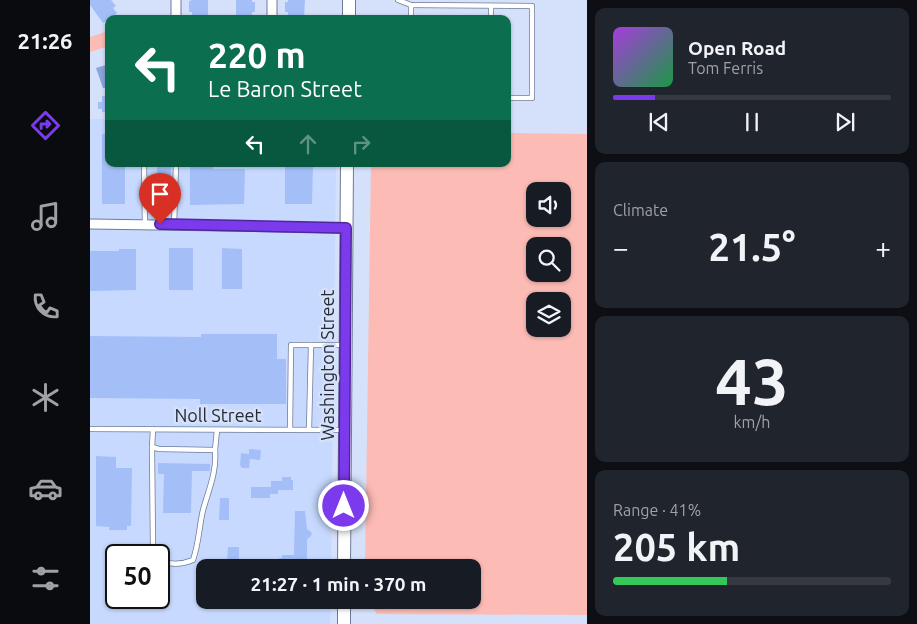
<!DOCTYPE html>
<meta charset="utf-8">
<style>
:root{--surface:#171b24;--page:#20242c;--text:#f1f3f6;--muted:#9ea1a6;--line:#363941;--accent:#7c3aed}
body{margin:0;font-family:Ubuntu,sans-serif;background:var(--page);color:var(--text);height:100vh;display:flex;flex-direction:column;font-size:19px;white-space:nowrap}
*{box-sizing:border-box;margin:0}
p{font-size:16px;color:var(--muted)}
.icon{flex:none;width:28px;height:28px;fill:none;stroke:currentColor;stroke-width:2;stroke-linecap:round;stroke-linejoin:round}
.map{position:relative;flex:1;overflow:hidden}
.drawer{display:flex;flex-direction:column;gap:8px;padding:8px;background:#0d0f14;width:330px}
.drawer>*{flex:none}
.hud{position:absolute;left:15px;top:15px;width:406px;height:152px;border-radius:10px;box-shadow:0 1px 4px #0004;background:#0b6e4f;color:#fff;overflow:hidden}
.fabs{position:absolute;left:436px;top:182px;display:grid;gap:10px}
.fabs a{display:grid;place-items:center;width:45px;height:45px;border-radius:10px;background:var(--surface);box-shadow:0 1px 4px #0004;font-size:25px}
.speed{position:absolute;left:15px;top:544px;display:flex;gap:10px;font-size:25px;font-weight:700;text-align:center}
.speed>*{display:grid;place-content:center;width:65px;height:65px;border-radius:50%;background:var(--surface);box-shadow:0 1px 4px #0004;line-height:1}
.speed .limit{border:2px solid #111;border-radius:8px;background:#fff;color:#111}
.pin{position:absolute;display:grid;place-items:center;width:42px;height:42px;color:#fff;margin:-51px -21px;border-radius:50% 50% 50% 0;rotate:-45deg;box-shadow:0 0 5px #0007}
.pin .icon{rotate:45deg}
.me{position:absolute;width:55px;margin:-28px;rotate:0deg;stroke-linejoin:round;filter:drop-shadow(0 0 4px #0008)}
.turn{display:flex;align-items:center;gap:18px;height:105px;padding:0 20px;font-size:22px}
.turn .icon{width:65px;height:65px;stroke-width:2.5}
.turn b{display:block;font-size:35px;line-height:42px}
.lanes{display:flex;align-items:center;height:48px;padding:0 20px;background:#0003;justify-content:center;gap:25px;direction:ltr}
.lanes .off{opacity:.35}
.big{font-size:38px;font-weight:700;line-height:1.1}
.drawer .tile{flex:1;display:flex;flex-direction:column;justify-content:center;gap:8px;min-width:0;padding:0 18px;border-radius:10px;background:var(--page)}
.drawer .dial{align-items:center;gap:0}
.dial b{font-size:65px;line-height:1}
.song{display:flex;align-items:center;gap:15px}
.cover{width:60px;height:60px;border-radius:8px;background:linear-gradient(135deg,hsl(280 70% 55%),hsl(140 70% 35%))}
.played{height:5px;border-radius:2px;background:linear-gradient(90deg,var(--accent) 15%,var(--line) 15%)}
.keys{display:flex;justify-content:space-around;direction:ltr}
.heat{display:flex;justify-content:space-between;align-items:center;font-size:28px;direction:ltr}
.charge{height:8px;border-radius:4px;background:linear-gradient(90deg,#34c759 41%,var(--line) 0)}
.trip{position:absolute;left:106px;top:559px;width:285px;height:50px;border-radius:10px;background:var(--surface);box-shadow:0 1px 4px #0004;font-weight:700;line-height:50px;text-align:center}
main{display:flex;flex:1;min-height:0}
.tab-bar{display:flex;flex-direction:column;width:90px;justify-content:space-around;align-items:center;background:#090b0e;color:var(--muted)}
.tab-bar .icon{width:35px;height:35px}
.tab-bar .current{color:var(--accent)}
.tab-bar b{font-size:22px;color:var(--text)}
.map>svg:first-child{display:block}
</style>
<main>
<nav class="tab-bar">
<b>21:26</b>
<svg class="icon current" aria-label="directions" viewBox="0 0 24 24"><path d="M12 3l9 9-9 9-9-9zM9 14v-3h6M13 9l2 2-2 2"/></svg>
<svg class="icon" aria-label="music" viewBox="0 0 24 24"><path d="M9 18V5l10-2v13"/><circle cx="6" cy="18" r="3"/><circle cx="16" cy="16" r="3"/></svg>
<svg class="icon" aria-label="phone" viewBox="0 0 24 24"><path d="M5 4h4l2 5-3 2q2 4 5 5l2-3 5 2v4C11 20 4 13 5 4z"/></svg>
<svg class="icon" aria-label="climate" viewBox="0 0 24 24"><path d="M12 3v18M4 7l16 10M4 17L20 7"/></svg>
<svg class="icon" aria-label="car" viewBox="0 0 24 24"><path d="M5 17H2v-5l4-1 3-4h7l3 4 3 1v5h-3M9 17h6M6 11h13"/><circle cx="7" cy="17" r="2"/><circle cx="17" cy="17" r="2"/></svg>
<svg class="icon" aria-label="filters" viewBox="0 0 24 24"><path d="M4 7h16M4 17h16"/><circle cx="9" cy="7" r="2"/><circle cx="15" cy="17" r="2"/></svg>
</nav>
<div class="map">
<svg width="497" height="624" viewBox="0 0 497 624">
<rect width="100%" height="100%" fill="#d5e1fa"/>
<path fill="#c7d9ff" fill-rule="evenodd" d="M0,119H19V164H246L241,567L115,568V600H241L240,624H0ZM26,555H69V598H26Z"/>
<g fill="#fcbbb4" fill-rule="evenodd">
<polygon points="18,31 19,46 0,52 0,37"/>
<path d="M418,133L497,134V615L287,614L278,600H382V568L275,567L281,164H418ZM445,191H472V219H445ZM445,246H472V274H445ZM445,301H472V329H445Z"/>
</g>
<polygon fill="#8aa5dc" points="19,64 19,88 13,88 6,68"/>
<g fill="#a4bff8">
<polygon points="0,0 21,0 26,6 23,8 27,13 13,23 0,5"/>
<polygon points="102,0 118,0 118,18 102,18 102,12 99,12 99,1"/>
<polygon points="146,0 162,0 162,2 165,2 165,12 162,12 162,18 146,18"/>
<polygon points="198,0 215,0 214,18 198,18 198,12 195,12 195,2 198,2"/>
<polygon points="12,96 19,96 19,112 12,112 12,109 8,109 8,102 12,102"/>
<polygon points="12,134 19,134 19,164 35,164 35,204 12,204"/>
<rect x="67" y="164" width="14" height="32"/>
<polygon points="100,164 123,164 123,169 155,169 154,204 100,205"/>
<polygon points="195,164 223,164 222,204 195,204"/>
<rect x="79" y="248" width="24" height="42"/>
<polygon points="132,248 152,249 152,289 132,289"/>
<polygon points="29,249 46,249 46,290 0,291 0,251 29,251"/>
<polygon points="111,334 187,334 187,359 196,359 196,404 110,404 110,399 0,398 0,336 111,337"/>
<polygon points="159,449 171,450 170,460 160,459 159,468 152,468 150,465 151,453 159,454"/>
<polygon points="6,456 26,457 26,468 42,468 41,526 37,526 37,530 19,530 19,527 6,526"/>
<polygon points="68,463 120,464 120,471 102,471 101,513 73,513 74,474 68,474"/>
<polygon points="192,477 201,477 201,480 203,480 203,490 188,490 188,494 180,494 180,498 161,498 161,487 181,487 181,481 192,481"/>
<polygon points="130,498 139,498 139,520 129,520"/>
<polygon points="205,511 215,511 217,529 222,533 221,536 217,539 217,566 189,566 189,558 192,558 192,555 204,555"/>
<polygon points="138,547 149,547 149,563 137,563"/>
<polygon points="47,549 59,549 61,555 47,555"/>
</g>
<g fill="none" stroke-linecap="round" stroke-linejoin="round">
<defs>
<g id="lane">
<polyline points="308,0 321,5 442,6 442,98 418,98"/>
<polyline points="321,5 321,19"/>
<polyline points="401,19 401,6"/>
<polyline points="54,164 55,224"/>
<polyline points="84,225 86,164"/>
<polyline points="0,429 254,430"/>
<polyline points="63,430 62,447 69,449 125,450 127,430"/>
<polyline points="200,430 201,345 254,345"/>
<polyline points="219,430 221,345"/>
<polyline points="62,447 63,549 66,555"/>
<path d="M69,561C81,565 91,565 103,560C109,543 109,527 113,510C119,489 127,471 125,450"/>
</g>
<g id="street">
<polyline points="86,19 86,0"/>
<polyline points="182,19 182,0"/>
<polyline points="0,224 257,228"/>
</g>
<g id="secondary">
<polyline points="259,19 259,0"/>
<polyline points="254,568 257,164"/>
<polyline points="254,624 254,600"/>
</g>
</defs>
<use href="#lane" stroke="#6e7b97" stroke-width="6"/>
<use href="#street" stroke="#6e7b97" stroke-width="11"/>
<use href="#secondary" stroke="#6e7b97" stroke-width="14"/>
<use href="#lane" stroke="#fff" stroke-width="4.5"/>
<use href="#street" stroke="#fff" stroke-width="9"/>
<use href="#secondary" stroke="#fff" stroke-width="12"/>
</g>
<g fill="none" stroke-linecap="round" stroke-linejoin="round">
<defs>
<polyline id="route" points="70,224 256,228 254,506"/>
</defs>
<use href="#route" stroke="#51269a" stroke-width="12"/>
<use href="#route" stroke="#7c3aed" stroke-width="9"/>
</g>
<g text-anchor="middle" stroke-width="5" stroke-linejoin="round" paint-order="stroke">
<g font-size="18" fill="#252b36" stroke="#d5e1fa">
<text transform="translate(238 365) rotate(-90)" y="6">Washington Street</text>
<text x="128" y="422">Noll Street</text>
</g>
</g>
</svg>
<div class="fabs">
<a><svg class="icon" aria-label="sound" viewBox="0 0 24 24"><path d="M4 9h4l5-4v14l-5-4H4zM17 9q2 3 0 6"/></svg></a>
<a><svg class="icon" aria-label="search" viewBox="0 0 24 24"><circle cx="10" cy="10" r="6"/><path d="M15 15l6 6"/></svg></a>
<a><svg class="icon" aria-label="layers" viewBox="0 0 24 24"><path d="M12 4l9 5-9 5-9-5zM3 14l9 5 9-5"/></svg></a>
</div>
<div class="speed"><div class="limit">50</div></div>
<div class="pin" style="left:70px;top:224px;background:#d93025"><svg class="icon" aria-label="arrive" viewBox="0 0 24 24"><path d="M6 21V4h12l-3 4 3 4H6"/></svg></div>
<svg class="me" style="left:254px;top:506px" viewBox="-20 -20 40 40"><circle r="17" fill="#7c3aed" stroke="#fff" stroke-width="3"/><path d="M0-11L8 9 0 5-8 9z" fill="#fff"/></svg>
<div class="trip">21:27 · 1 min · 370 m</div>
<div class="hud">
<div class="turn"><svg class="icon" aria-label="left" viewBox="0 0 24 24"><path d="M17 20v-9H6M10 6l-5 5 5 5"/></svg><div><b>220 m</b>Le Baron Street</div></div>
<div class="lanes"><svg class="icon" aria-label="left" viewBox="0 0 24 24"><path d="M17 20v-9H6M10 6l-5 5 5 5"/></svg><svg class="icon off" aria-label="ahead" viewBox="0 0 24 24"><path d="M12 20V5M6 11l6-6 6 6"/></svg><svg class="icon off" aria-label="right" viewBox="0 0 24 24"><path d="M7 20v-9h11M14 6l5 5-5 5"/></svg></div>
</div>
</div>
<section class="drawer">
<div class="tile">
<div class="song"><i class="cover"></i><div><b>Open Road</b><p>Tom Ferris</p></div></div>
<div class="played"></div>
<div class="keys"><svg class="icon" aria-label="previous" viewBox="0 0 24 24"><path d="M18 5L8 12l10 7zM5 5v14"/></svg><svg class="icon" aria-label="pause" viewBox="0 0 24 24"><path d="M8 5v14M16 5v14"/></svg><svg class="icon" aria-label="next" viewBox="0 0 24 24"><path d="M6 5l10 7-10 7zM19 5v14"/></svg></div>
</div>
<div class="tile"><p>Climate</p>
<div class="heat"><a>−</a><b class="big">21.5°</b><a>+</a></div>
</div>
<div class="tile dial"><b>43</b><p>km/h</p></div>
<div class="tile"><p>Range · 41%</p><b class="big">205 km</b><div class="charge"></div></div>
</section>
</main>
